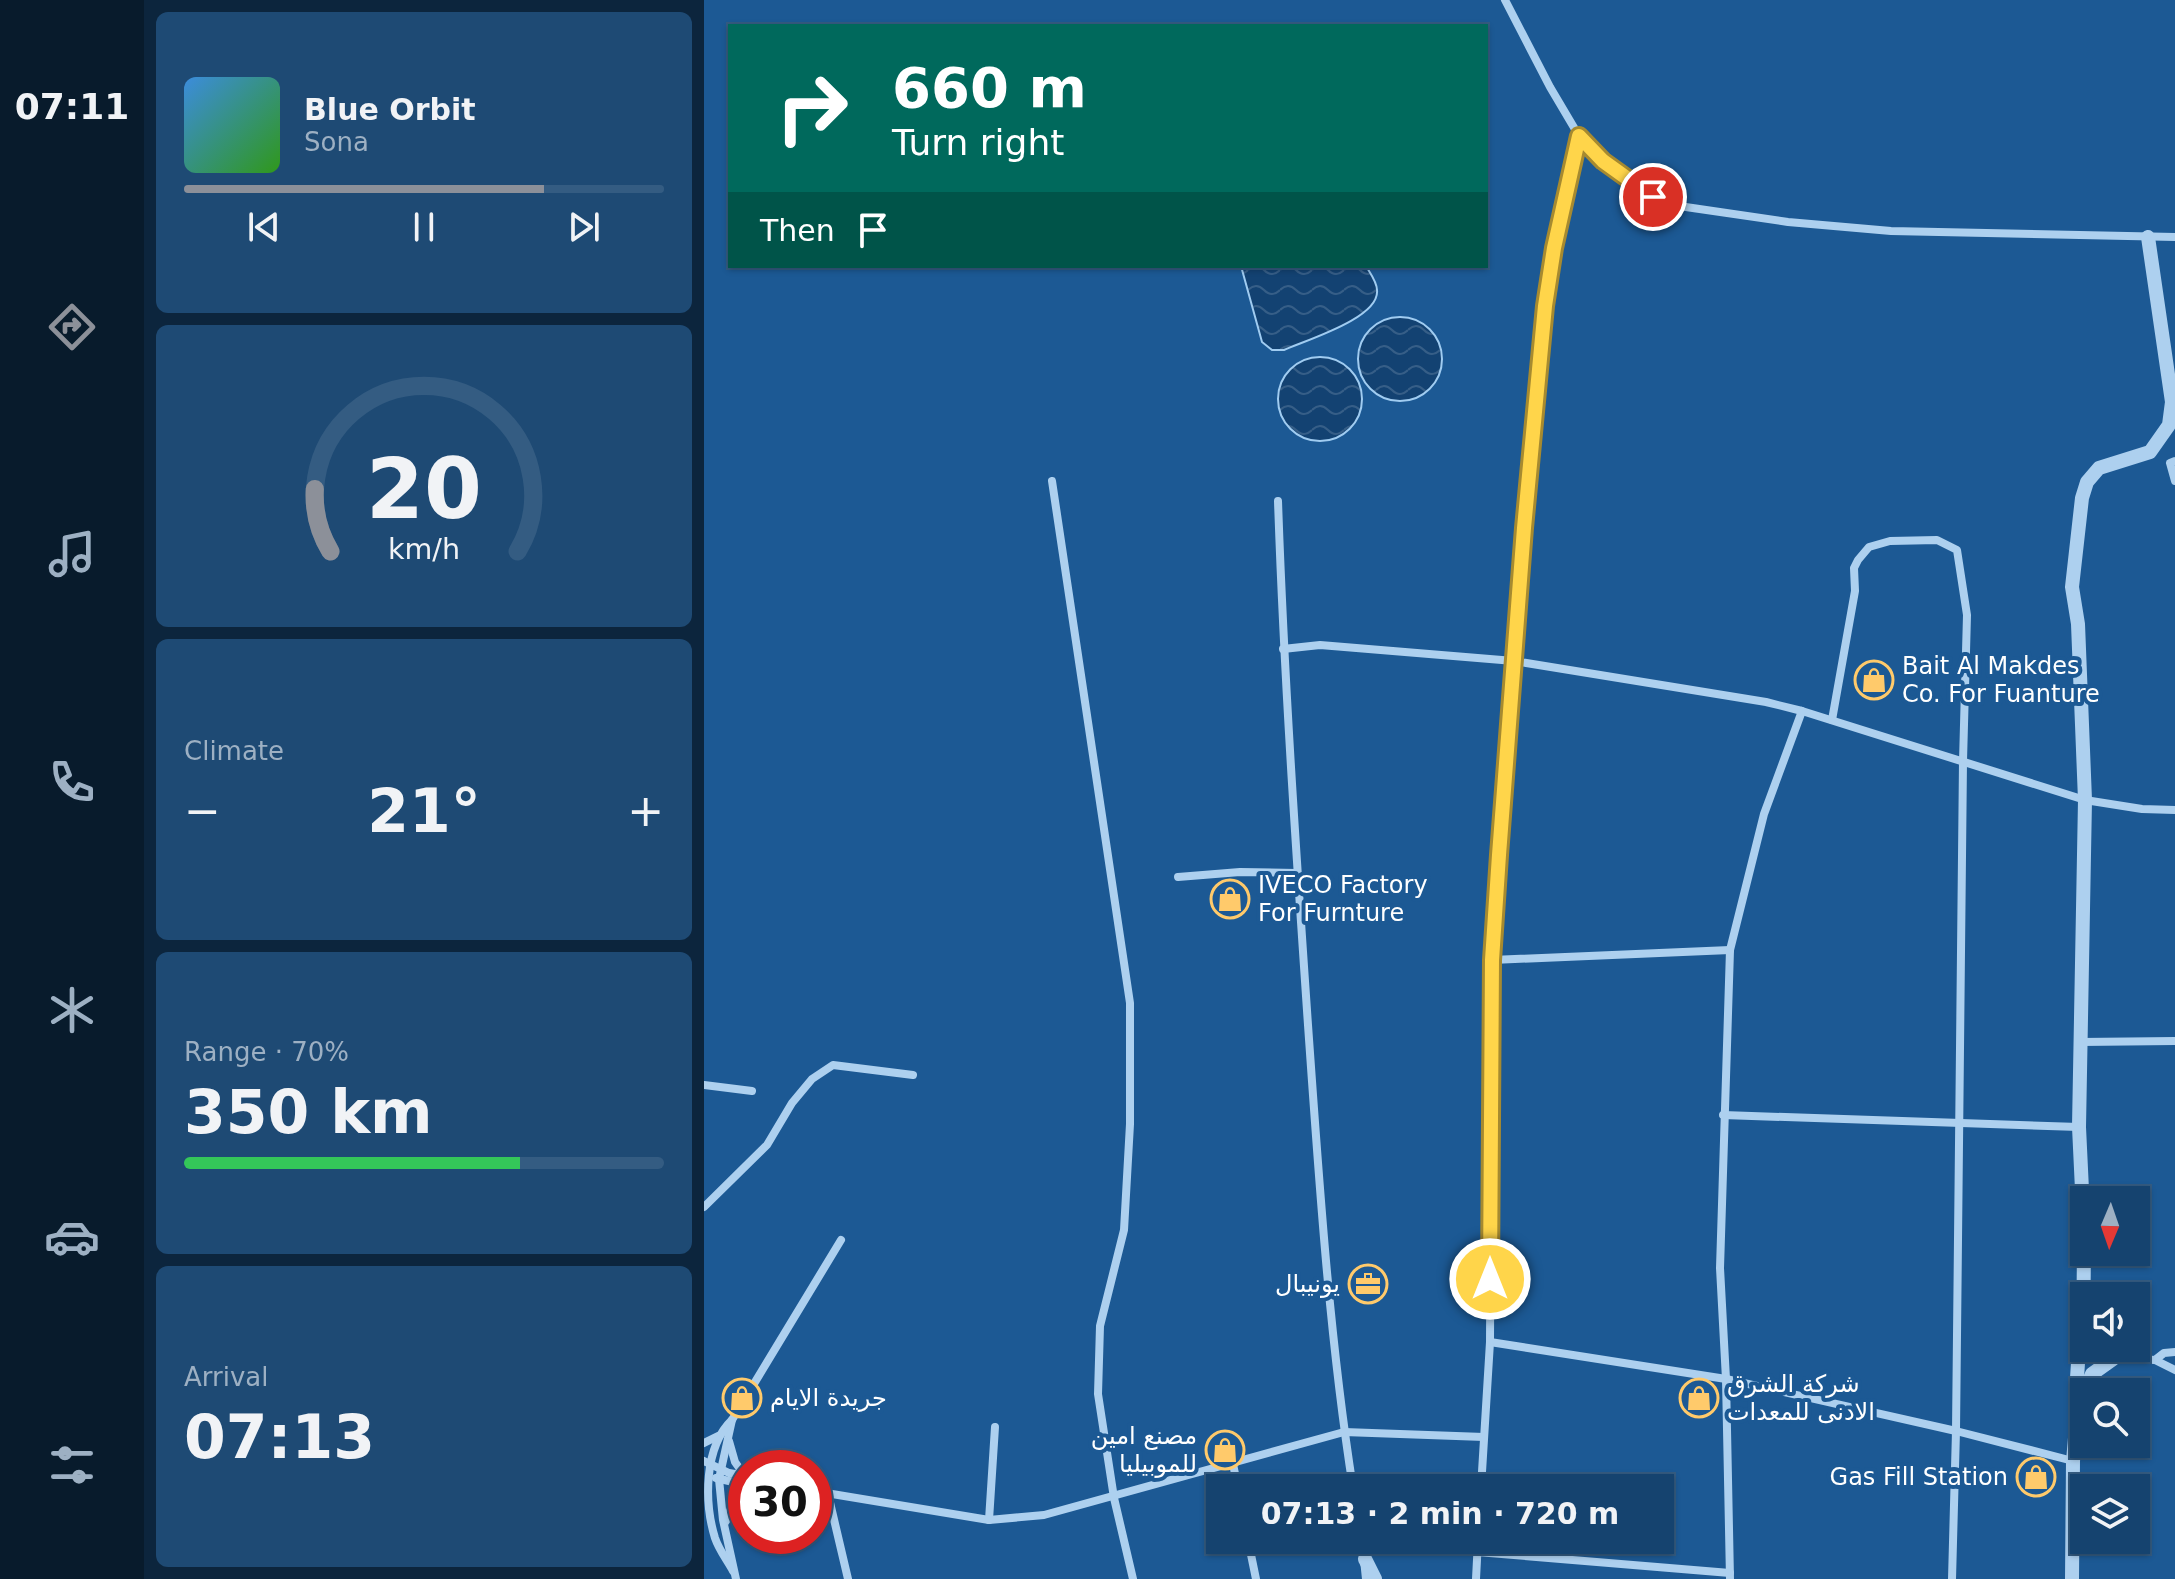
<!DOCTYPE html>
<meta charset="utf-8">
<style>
:root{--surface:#15436f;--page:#1e4a74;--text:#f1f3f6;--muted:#9db0c3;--line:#345c82;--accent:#8c9099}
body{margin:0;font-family:"DejaVu Sans","Noto Naskh Arabic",sans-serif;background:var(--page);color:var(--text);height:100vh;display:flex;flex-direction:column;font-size:30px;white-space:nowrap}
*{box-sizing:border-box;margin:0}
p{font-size:26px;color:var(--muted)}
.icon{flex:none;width:44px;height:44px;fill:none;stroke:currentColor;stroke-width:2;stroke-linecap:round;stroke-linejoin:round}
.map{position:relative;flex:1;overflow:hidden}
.drawer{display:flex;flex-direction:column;gap:12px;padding:12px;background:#0c253d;width:560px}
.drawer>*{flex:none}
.hud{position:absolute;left:24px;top:24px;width:760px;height:244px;border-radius:0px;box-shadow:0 2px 6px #0004,0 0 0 2px var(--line);background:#00695c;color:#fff;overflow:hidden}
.needle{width:52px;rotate:182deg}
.fabs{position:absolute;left:1366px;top:1186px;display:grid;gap:16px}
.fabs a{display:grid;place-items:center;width:80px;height:80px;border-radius:0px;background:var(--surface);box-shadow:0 2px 6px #0004,0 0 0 2px var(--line);font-size:40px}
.speed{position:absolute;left:24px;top:1450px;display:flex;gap:16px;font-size:40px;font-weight:700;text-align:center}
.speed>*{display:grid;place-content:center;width:104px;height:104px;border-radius:50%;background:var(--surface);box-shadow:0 2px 6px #0004,0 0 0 2px var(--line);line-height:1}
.speed .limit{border:12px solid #d22;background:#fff;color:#111}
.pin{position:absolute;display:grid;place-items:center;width:68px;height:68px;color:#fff;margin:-34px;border:4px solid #fff;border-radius:50%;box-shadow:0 2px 8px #0007}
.me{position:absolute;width:88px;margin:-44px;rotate:0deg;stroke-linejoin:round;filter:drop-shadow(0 0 6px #0008)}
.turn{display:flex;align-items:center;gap:28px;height:168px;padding:0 32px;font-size:36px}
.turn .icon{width:104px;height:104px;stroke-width:2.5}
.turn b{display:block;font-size:56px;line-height:68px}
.then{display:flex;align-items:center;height:76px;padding:0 32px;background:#0003;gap:16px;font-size:30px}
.big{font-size:60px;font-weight:600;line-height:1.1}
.drawer .card{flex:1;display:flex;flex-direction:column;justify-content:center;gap:12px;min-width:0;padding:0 28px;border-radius:12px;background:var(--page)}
.drawer .dial{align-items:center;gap:0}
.dial svg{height:208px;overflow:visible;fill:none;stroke:var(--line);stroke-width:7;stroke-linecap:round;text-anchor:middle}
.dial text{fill:var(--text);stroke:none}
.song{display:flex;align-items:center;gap:24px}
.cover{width:96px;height:96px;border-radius:12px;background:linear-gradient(135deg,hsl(210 70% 55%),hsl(110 70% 35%))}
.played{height:8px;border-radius:4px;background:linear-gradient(90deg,var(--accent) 75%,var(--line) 75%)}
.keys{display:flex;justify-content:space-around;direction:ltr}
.heat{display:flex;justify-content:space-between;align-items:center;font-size:44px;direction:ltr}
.charge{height:12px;border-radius:6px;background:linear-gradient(90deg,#34c759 70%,var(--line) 0)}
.trip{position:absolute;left:502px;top:1474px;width:468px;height:80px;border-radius:0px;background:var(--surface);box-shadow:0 2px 6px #0004,0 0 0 2px var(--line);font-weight:600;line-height:80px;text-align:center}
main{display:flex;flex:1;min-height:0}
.tabs{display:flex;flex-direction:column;width:144px;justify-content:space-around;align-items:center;background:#081b2c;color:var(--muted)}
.tabs .icon{width:56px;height:56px}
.tabs .selected{color:var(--accent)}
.tabs b{font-size:36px;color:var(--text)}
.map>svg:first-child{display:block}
</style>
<main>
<nav class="tabs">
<b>07:11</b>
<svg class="icon selected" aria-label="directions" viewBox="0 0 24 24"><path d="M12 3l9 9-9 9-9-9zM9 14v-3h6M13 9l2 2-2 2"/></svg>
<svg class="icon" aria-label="music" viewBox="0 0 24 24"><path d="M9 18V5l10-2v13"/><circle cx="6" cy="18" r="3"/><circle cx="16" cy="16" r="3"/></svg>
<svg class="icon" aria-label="phone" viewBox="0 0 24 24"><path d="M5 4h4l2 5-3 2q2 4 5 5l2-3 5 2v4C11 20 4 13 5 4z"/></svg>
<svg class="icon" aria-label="climate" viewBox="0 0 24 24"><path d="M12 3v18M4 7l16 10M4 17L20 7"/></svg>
<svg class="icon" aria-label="car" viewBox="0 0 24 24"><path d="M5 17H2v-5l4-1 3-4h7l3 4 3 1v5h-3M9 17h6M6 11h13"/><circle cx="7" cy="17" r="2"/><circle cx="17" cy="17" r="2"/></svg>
<svg class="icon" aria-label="filters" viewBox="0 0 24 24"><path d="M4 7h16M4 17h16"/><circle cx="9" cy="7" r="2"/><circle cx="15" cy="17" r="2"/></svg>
</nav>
<section class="drawer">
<div class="card">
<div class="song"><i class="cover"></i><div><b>Blue Orbit</b><p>Sona</p></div></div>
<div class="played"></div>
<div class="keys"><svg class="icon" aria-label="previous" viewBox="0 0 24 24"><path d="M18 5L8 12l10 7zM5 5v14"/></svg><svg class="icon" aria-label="pause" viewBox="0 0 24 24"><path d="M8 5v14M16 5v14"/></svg><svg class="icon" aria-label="next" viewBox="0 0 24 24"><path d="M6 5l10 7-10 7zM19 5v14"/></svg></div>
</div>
<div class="card dial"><svg viewBox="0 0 100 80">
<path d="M14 69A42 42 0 1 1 86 69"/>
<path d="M14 69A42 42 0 0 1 8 45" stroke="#8c9099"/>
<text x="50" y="56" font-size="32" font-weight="700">20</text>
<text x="50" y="72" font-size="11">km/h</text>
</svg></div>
<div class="card"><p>Climate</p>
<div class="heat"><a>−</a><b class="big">21°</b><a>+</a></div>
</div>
<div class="card"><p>Range · 70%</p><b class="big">350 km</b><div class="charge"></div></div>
<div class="card"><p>Arrival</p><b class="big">07:13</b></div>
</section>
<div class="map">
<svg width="1471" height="1579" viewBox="0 0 1471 1579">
<defs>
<pattern id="water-waves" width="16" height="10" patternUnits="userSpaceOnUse" patternTransform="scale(2)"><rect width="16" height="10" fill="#134272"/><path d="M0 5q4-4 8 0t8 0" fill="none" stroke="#365e87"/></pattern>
</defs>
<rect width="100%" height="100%" fill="#1c5994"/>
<g fill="url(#water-waves)" stroke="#a0ccf1" stroke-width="2">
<path d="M537,266H662C666,273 673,282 673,290C676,318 602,340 580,350H568L558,342Z"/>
<circle cx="696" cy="359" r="42"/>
<circle cx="616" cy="399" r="42"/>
</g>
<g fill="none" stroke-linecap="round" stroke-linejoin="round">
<g stroke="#add0ef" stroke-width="8">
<polyline points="801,0 846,87 875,136 899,161 922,178 949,197 968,205 1084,222 1187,231 1471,237"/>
<polyline points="1471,461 1466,463 1471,481"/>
<polyline points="348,481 426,1003 426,1124 420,1230 396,1326 394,1394 410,1498 429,1579"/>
<path d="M574,501C580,676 592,850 604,1025C615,1179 625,1335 649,1488"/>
<polyline points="579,649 616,645 810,661 1062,702 1098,711 1381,800 1438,809 1471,810"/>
<polyline points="1128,720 1151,591 1150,568 1154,560 1165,547 1186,541 1233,540 1253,550 1263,615 1259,761 1252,1431 1248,1579"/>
<polyline points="474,877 536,872 592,873"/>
<polyline points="788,960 1026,950"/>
<polyline points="1376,1042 1471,1041"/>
<polyline points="0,1085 48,1091"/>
<polyline points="1019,1115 1375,1127"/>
<polyline points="0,1207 63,1145 88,1103 108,1079 129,1065 209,1075"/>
<polyline points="786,1342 1022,1379 1252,1431 1369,1461"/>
<polyline points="1471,1352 1460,1353 1451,1360 1471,1370"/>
<polyline points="1374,1362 1388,1356 1451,1360"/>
<polyline points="28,1420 15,1479 19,1520 32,1579"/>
<polyline points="25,1441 31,1462 41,1476"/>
<polyline points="0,1443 14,1436"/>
<polyline points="0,1461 25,1473 42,1476"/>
<polyline points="529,1464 534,1488"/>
<polyline points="12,1478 42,1485"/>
<polyline points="777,1488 786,1342 788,960 795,855 818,559 841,306 850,248 875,136"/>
<polyline points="110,1491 285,1520 340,1515 640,1432 780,1437"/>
<polyline points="124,1494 144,1579"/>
<polyline points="285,1520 291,1427"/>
<polyline points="22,1521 30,1500 42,1491"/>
<polyline points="544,1540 552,1579"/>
<polyline points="658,1540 662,1579"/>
<polyline points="773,1552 1026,1573"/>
<path d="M29,1571C23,1560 15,1550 11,1538C0,1502 0,1447 28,1420L137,1240"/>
<polyline points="772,1579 774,1540"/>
<polyline points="1026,1579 1022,1379 1016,1268 1026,950 1060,814 1098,711"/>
</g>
<g stroke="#add0ef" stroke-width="14">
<polyline points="1380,1232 1375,1127 1381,800 1374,624 1368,587 1378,498 1383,482 1395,468 1446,452 1465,425 1468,402 1444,237"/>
<polyline points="1375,1403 1388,1374 1409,1359"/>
<polyline points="661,1559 671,1579"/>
<polyline points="1368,1579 1369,1461 1374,1403 1372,1393 1374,1363 1379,1344 1380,1249"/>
</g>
</g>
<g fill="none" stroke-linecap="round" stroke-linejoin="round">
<defs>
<polyline id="route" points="786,1279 788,960 795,855 820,528 841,306 850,248 875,136 899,161 949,197"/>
</defs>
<use href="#route" stroke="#a68a30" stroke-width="20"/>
<use href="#route" stroke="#ffd54a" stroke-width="14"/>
</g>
<defs>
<symbol id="shop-ring" viewBox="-11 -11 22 22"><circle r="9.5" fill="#1c5994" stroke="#ffca6b" stroke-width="1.5"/><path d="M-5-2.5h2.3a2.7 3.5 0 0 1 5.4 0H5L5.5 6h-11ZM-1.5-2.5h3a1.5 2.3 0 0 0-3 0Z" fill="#ffca6b"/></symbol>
<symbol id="office-ring" viewBox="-11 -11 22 22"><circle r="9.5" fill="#1c5994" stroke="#ffca6b" stroke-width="1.5"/><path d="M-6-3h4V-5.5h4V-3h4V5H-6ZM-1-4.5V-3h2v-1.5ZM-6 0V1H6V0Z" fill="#ffca6b"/></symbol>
</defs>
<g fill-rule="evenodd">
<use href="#shop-ring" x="1148" y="658" width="44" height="44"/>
<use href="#shop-ring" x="504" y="877" width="44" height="44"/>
<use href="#office-ring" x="642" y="1262" width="44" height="44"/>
<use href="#shop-ring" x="16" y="1376" width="44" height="44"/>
<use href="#shop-ring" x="973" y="1376" width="44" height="44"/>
<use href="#shop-ring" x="499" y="1428" width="44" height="44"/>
<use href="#shop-ring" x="1310" y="1455" width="44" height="44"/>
</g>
<g text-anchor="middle" stroke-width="8" stroke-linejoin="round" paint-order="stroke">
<g font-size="24" fill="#fff" stroke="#1c5994" text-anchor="start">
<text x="1198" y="674">Bait Al Makdes<tspan x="1198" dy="28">Co. For Fuanture</tspan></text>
<text x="554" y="893">IVECO Factory<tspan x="554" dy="28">For Furnture</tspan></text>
<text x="636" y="1292" text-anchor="end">يونيبال</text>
<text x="1023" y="1392">شركة الشرق<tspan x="1023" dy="28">الادنى للمعدات</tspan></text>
<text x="66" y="1406">جريدة الايام</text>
<text x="493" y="1444" text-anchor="end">مصنع امين<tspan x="493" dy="28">للموبيليا</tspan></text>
<text x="1304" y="1485" text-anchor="end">Gas Fill Station</text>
</g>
</g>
</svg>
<div class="fabs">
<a><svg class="needle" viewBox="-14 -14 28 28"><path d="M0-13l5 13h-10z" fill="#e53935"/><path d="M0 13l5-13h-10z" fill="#9db0c3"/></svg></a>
<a><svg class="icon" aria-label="sound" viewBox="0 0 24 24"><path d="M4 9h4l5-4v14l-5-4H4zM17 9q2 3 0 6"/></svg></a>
<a><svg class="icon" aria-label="search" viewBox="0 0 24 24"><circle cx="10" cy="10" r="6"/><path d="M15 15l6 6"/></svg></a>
<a><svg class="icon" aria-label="layers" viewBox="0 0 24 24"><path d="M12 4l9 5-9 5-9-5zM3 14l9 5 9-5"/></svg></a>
</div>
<div class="speed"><div class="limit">30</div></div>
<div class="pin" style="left:949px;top:197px;background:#d93025"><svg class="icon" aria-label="arrive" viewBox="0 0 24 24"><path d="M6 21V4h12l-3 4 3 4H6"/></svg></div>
<svg class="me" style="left:786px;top:1279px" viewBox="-20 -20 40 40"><circle r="17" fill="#ffd54a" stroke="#fff" stroke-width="3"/><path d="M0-11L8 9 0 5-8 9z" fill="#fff"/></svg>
<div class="trip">07:13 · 2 min · 720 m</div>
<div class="hud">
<div class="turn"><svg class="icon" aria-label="right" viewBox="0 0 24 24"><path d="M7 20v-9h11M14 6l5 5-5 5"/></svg><div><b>660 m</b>Turn right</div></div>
<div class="then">Then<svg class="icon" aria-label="arrive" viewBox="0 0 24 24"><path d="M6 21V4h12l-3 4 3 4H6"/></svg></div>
</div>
</div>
</main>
